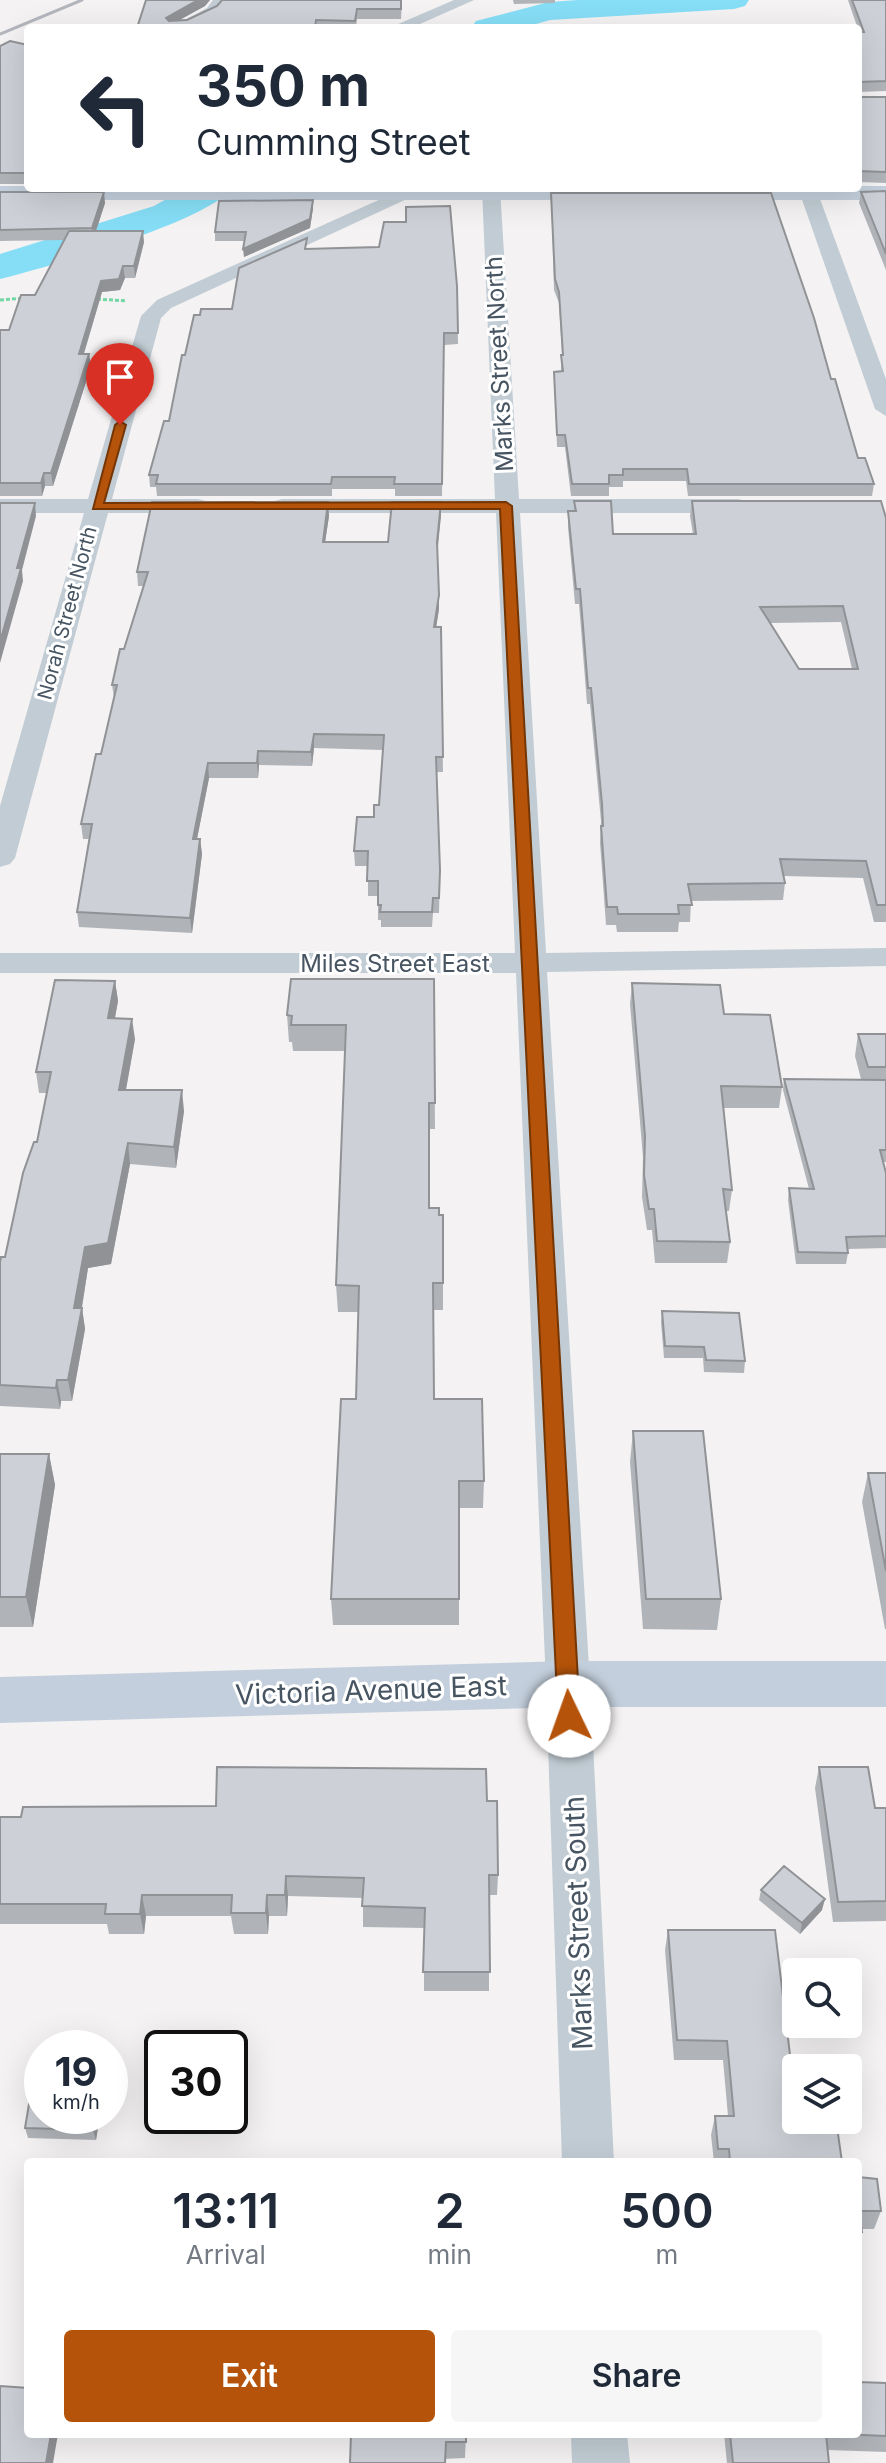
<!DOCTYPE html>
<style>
:root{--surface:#fff;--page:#f6f6f7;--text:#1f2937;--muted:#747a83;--accent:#b45309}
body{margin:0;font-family:Inter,sans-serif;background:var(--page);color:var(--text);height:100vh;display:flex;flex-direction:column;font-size:30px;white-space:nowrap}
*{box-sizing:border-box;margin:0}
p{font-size:26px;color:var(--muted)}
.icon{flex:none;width:44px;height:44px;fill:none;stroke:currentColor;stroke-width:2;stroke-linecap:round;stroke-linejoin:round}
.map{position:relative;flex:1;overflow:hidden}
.details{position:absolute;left:24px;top:2158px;width:838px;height:280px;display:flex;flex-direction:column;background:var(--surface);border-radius:8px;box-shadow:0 8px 32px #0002}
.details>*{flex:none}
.guide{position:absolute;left:24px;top:24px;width:838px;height:168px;border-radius:8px;box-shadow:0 8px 32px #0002;background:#fff;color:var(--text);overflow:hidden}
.tools{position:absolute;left:782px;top:1958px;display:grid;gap:16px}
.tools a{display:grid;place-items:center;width:80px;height:80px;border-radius:8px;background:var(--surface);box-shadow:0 8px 32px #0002;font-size:40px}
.speed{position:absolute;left:24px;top:2030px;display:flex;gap:16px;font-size:40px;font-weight:700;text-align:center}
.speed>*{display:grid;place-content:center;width:104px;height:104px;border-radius:50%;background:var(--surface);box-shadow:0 8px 32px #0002;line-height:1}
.speed small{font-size:20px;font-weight:400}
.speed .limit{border:4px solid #111;border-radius:12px;background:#fff;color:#111}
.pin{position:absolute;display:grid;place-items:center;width:68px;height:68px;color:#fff;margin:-82px -34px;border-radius:50% 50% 50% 0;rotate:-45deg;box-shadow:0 0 8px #0007}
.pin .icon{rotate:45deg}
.me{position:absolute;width:88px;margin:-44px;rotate:357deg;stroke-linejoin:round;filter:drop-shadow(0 0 6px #0008)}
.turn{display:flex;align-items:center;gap:28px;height:168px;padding:0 40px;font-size:36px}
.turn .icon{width:104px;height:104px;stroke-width:2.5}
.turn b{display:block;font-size:56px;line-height:68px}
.eta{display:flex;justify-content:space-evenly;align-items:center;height:136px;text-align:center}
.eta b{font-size:48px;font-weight:600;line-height:56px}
.action{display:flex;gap:16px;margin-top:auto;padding:16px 40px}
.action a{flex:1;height:92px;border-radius:8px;background:var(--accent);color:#fff;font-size:32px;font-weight:600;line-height:92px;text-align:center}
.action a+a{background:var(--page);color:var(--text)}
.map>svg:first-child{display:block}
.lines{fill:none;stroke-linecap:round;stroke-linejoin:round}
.river{fill:#86def6;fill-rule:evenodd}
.path{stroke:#71d7a5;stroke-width:3;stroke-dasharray:4 2;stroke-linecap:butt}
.street{fill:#c1ccd4;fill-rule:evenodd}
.secondary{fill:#c3cfdc;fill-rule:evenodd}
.rail{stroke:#b3b7bd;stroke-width:3}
.wall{fill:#b0b4b9;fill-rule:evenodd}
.shaded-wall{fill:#909296}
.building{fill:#cdd1d7;stroke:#909296;stroke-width:2;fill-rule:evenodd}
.route{fill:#b45309;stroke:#753606;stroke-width:2}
.labels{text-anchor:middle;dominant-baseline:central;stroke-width:6;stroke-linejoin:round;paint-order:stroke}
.far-street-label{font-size:20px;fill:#475562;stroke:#fff}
.street-label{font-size:24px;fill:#475562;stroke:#fff}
.near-street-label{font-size:28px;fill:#475562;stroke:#fff}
</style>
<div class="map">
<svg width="886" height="2463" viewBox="0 0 886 2463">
<rect width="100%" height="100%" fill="#f4f2f2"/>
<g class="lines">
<path class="river" d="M578 0H749L745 6 734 9 550 20 522 28H471L476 21 549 2Z
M186 188H232C209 221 45 268 0 279V254L154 206Z"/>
<path class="path" d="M97 299 127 301
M0 300 27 298"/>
<path class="street" d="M213 0H227C214 21 195 28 170 28L207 8Z
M454 0H474L411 28H389Z
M482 188H500L519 499H738L746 501 750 506 746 511 738 513H520L546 953 886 948V966L547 972 590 1684 614 2162H562L546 1684 516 973H0V953H515L496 513H282L274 511 270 506 274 501 282 499H495Z
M798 188H816L886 379V416L875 409Z
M403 189 412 194 409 198 171 308 161 318 112 499H198L206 501 210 506 206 511 198 513H108L15 858 10 864 0 867V806L84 513H0V499H88L141 316 157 300Z
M571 2434H627L630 2463H572Z"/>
<path class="secondary" d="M0 186 619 188 623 193 612 200H0Z
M858 186H886V200H712L701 193 705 188Z
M568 1661H886V1707H568L0 1723V1677Z"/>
<path class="rail" d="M0 34 82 0"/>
</g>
<path class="wall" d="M146 0H210L205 6 179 20 402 0 401 19H357L356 28H137Z
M513 0H555V3L514 4Z
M848 0H886V91L858 92V32H859Z
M28 45V184H0V46Z
M858 95 859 97H886V183L858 182Z
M886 191V270L859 203 861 192Z
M0 192 105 203 96 231 144 242 135 278H125L120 290 102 292 84 354 91 366 53 486H45L42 496H0V330H9L35 295 64 240 0 241Z
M551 193 831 379 858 458 874 484 872 496H688L686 481H623V487H609V496H571L565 447H557L554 372 561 371V355H562L559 303 554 290Z
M313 208 310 228 244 257 245 241H215V232Z
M307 249 457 286 458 344 444 345 442 496H395V489H332V496H157L156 487H150L149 475 169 421 185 355 200 315 232 309Z
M574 501 613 534H693L690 516 692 501 886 518V922H874L863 878 784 876 785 883 783 900 691 901 690 922H679L678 932H617L616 925H606L600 843 601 821 590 704H587L579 604H575L568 527V511H574ZM841 622 852 669H799L770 623Z
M328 502 329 516 325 542H388L441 502 437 553 439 609 436 627H441L443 772H436L440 870 439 913H433L432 927H381V920H378V896H368V866H355L354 851 374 817 379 805 383 750 314 748 312 766 259 765 258 778H209L197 839H200L202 854 192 933 79 927 77 912 89 839H83L81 824 101 754 114 698 112 685 144 586H138L137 572Z
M434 979 435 1129H430L429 1208 439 1215H443V1310H433L434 1399 484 1481 483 1508H459V1625H333L331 1599 356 1399 358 1312H338L336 1285 345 1051H293L292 1042H289L287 1015Z
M115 981 118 1001 115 1018 135 1039 126 1090 184 1111 176 1168 130 1164 111 1264 88 1268 82 1308 85 1329 72 1401H61L60 1409 0 1406V1262L5 1257 37 1142 47 1093H39L36 1072Z
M632 983 724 1014 782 1087 779 1108H724L732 1190 729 1211H726L730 1242 727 1263H655L652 1230H647L642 1197 643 1157 630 1004Z
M858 1034H886V1162H883L886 1173V1248L848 1249V1253L846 1264H796L788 1200 789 1188 809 1189 783 1090 784 1079H861L855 1056Z
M662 1311 745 1361 744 1373 704 1372 703 1358H664L661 1322Z
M633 1431 721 1599 717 1630 643 1629 630 1462Z
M0 1454H49L55 1485 33 1627H0Z
M868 1473H886V1629H885L862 1502Z
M819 1767 875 1808H886V1921L833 1922 815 1788Z
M487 1801 498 1875 497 1895H489V1991H424V1928L363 1927V1898L288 1896 287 1916H269L268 1934H234L231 1916H146L144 1934H109L107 1924H0V1817H21L216 1806Z
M761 1890 822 1910 800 1934 759 1900Z
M668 1930 794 2088 842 2162H714L711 2135 715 2116H728L723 2060H674L665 1950Z
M100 2116 96 2140 28 2138 25 2128Z
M858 2177 881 2211 874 2229H862V2232L858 2245Z
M886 2383V2452L828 2450 829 2463H727L724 2434H858Z
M466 2434 465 2458 350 2463Z"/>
<path class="shaded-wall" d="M198 0H210L205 6 167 27 166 18Z
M104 192 105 203 93 240 92 228Z
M313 200V208L310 228 244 257 243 249Z
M143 231 144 242 135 278 134 266Z
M123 266 125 278 120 290 102 292 80 366 79 354 101 281Z
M89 354 91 366 53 486 51 473Z
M44 473 45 486 42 496 41 483Z
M328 502 329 516 323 556V542Z
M441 502V516L437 556V542Z
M35 503 36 516 22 570 23 581 0 663V642L17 568Z
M439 595V609L434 641V627Z
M314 734V748L312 766 311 752Z
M258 751 259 765 258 778 257 763Z
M208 763 209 778 194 854 193 839Z
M200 839 202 854 192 933 190 918Z
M115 981 118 1001 111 1039 108 1018Z
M132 1019 135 1039 122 1111 119 1090Z
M182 1090 184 1111 176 1168 174 1147Z
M128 1143 130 1164 111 1264 88 1268 80 1318 82 1308 85 1329 72 1401 68 1380 74 1308 85 1247Z
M57 1380 61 1401 60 1409 56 1388Z
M49 1454 55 1485 33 1627 26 1597Z
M286 1876 288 1896 287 1916 285 1895Z
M142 1895 146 1916 144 1934 140 1914Z
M267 1895 269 1916 268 1934 266 1913Z
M825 1899 822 1910 800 1934 802 1923Z
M95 2116H100L96 2140 93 2130Z
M51 2434H58L53 2463H46Z"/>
<path class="building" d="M146 0H198L166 18 169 21 187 20 217 6 222 0H401V9H357L355 21 316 20 315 28H137Z
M852 0H886V81L858 82V32H864Z
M10 41 28 45V173H0V46Z
M858 95 859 97H886V172L858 171Z
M886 191V254L861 192Z
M0 192H104L92 228 0 230Z
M551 193H771L814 318 831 379H835L858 458H865L874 484H689L687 469H623V475H609V484H572L565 435H557L554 372 563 371 561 355H563L559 292 555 279Z
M313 200 310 219 243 249 246 232H215L219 201Z
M450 206 457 286 458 333H444L442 484H394L395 477H332L331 484H156L158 475H149L164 421H169L182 355H185L194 315H200L201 309H232L239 268 307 238 305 249 379 247 384 222H406V207Z
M69 231H143L134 266H123L119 279 101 281 79 354H89L51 473H44L41 483H0V330H9L21 295H35Z
M574 501H611L613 534H696L692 501H881L886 518V905H877L866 861 780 859 785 883 688 884 692 905H678L679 914H618L617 907H607L601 826H603L602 804 591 688H588L580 589H576L568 511H576ZM843 606 858 669H799L760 607Z
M152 502H328L323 542H388L392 502H441L437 542 439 595 434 627H441L443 757H436L440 870 439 898H433L432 912H380L381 905H378V881H367L368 851H354L357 817H374V805H379L384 735 314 734 311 752 258 751 257 763H208L193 839H200L190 918 77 912 92 824H81L96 754H101L117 685H112L120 649H124L148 572H137Z
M0 503H35L17 568H21L0 642Z
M291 979H434L435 1103H429V1208H439V1215H443V1283H433L434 1399H482L484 1481H459V1599H331L341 1399H356L359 1286 336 1285 346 1025H291L292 1016 287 1015Z
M55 980 115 981 108 1018 132 1019 119 1090H182L174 1147 128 1143 108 1243 85 1247 74 1308H82L68 1380H57L56 1388 0 1385V1262L1 1257H5L23 1173 34 1142H37L51 1072H36Z
M632 983 720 985 724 1014 770 1015 782 1087 721 1086 732 1190 723 1189 730 1242 657 1241 654 1209H649L644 1175 645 1136Z
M858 1034H886V1067H868Z
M784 1079 886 1080V1150H880L886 1173V1236L846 1237 848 1253 798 1252 789 1188 814 1189Z
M662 1311 739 1313 745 1361 706 1360 704 1347 665 1346Z
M633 1431H703L721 1599H646Z
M0 1454H49L26 1597H0Z
M868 1473H886V1571Z
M217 1767 486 1769 487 1801H497L498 1875H489L490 1972H423L425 1908 362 1906 364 1878 286 1876 285 1895H267L266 1913H231L232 1895H142L140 1914H105L106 1904H0V1817H21L23 1807 216 1806Z
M819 1767H868L875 1808H886V1901L838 1902Z
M784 1866 825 1899 802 1923 761 1890Z
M668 1930H775L794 2088H796V2120H836L842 2162H730L729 2149H718L715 2116H734L727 2041 677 2040Z
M31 2092H42V2116H95L93 2130 25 2128Z
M858 2177 877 2179 881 2211H859L862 2232H858Z
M858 2382 886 2383V2436L839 2434H858Z
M0 2386 28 2388V2434H51L46 2463H0Z
M351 2434H466V2442H446L445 2463H350Z
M730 2434H826L829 2463H733Z"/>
<path class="route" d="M120 421 126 425 104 503 506 502 512 506 580 1716 577 1723 569 1726 561 1723 558 1716 500 509H93L115 425Z"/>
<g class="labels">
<g class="far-street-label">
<text transform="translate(67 613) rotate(-75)">Norah Street North</text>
</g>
<g class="street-label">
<text transform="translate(499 364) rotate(-93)">Marks Street North</text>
<text x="395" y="963">Miles Street East</text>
</g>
<g class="near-street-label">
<text transform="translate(371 1690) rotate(-2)">Victoria Avenue East</text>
<text transform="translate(578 1923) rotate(-92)">Marks Street South</text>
</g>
</g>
</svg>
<div class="tools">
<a><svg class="icon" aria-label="search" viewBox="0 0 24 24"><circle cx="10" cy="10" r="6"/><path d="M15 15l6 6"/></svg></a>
<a><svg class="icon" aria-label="layers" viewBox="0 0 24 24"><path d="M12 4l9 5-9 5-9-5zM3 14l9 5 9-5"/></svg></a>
</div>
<div class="speed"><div>19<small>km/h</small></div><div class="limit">30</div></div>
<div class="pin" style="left:120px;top:425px;background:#d93025"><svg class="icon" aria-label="arrive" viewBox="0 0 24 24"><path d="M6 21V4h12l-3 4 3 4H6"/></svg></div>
<svg class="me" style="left:569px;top:1716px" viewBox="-20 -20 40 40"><circle r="19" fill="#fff"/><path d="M0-13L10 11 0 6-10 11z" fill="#b45309"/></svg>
<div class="guide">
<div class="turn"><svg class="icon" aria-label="left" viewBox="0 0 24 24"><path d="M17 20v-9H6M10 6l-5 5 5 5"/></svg><div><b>350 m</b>Cumming Street</div></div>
</div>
<section class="details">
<div class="eta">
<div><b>13:11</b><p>Arrival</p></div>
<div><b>2</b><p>min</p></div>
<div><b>500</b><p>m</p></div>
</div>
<div class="action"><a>Exit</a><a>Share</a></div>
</section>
</div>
